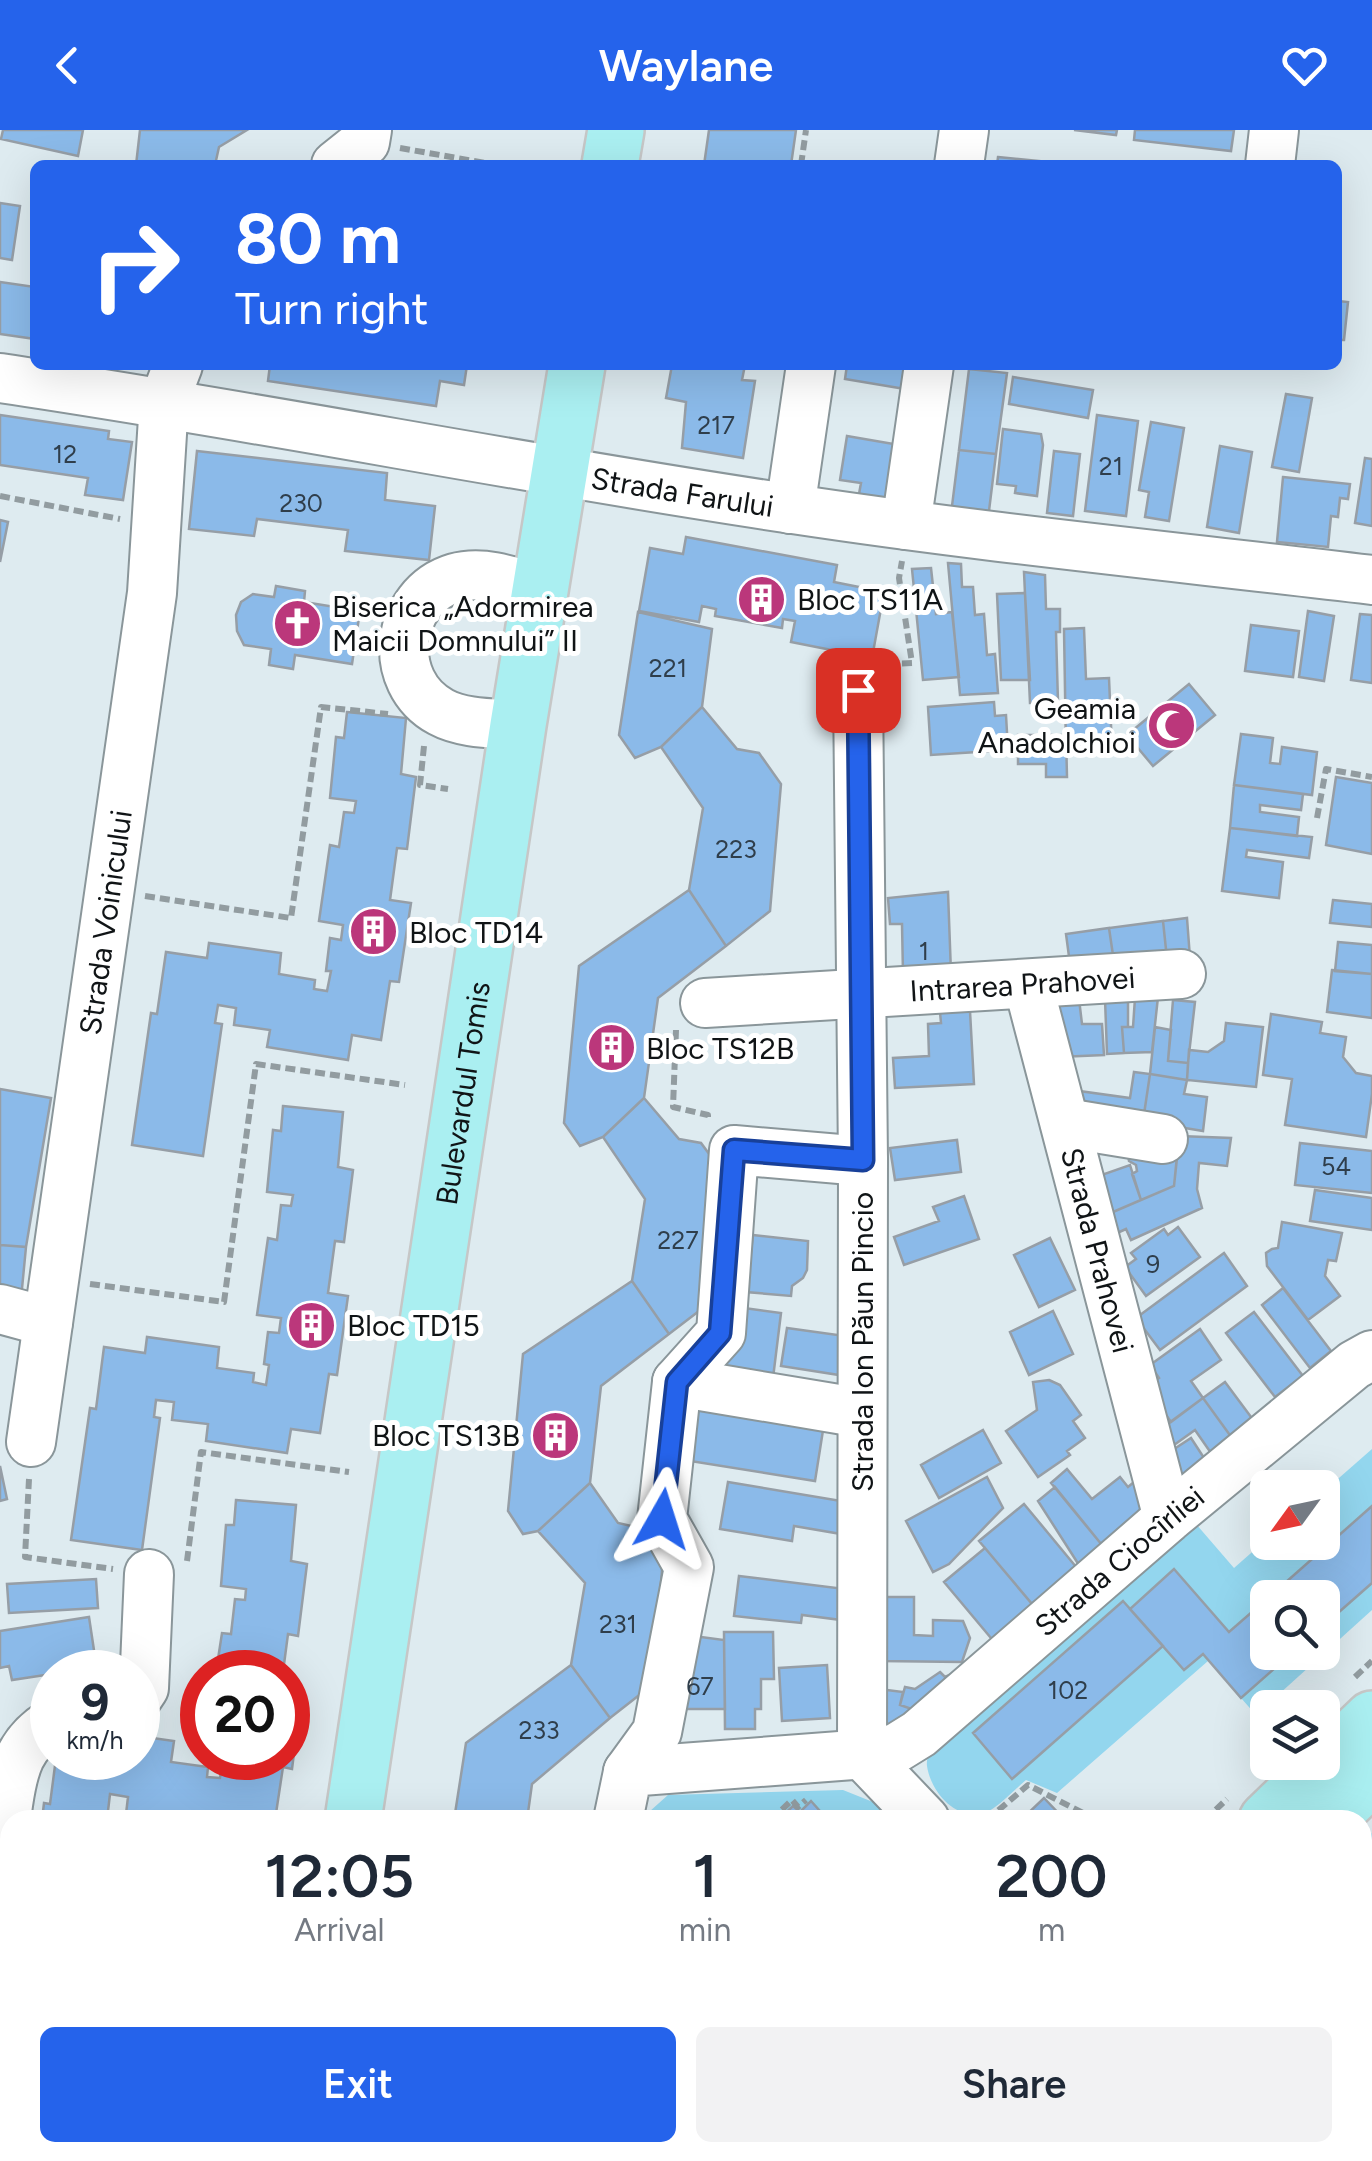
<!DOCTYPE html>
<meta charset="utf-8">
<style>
:root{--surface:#fff;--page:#f2f2f3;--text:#1f2937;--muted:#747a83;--accent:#2563eb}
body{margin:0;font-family:Figtree,sans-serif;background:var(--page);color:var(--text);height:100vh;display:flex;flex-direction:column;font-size:38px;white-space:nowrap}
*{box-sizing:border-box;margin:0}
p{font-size:32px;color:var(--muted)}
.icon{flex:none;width:55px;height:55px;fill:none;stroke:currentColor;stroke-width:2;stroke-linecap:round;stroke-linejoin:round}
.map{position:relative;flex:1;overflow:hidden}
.details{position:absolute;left:0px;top:1680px;width:1372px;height:352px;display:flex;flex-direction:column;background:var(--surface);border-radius:30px 30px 0 0;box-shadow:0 10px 40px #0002}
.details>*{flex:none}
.banner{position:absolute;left:30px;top:30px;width:1312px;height:210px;border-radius:15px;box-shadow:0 10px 40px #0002;background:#2563eb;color:#fff;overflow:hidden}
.needle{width:65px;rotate:237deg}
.fabs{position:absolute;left:1250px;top:1340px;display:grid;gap:20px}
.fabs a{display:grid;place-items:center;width:90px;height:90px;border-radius:15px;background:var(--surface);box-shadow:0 10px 40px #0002;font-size:50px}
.speed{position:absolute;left:30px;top:1520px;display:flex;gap:20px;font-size:50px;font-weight:700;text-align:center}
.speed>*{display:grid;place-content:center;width:130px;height:130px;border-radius:50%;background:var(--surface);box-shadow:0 10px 40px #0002;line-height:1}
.speed small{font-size:25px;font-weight:400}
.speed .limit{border:15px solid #d22;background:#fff;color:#111}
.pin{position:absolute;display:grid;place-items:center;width:85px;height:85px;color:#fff;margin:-42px;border-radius:20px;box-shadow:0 5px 15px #0006}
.me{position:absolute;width:110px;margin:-55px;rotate:6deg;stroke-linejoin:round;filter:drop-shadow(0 0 8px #0008)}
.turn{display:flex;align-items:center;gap:35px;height:210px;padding:0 40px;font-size:45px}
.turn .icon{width:130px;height:130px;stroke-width:2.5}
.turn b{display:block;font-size:70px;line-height:85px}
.eta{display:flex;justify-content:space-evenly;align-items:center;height:170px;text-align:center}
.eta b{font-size:60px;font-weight:600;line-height:70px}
.button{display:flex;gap:20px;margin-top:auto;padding:20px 40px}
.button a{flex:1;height:115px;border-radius:15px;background:var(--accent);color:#fff;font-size:40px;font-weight:600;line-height:115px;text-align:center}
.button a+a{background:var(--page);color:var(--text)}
header{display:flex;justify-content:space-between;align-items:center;height:130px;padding:0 40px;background:var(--accent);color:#fff;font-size:45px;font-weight:600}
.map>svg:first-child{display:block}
.green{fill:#93d6ee}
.building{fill:#8bbae9;stroke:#969ea6;stroke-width:2.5}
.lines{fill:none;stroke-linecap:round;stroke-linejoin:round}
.minor-casing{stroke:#8a969a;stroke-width:52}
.major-casing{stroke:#c6c7c7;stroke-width:60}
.path{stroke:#929ca0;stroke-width:6;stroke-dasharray:10 5;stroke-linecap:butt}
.minor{stroke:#fff;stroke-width:48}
.major{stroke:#aaeff1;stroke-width:55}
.route-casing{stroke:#184099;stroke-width:25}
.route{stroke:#2563eb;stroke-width:18}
.labels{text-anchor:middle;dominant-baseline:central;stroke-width:10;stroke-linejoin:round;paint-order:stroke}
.number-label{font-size:25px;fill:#2f3e4b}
.street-label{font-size:30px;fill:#101416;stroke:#fff}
.poi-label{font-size:30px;fill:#101416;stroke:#fff;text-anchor:start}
</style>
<header><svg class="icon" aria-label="back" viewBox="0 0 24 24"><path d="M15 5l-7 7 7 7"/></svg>Waylane<svg class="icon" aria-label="heart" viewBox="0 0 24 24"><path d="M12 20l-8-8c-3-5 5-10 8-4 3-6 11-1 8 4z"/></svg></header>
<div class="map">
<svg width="1372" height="2031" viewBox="0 0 1372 2031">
<rect width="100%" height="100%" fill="#deebf0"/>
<path class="green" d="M1372 1319V1376L1229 1502 1174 1439 1130 1479 1123 1471 973 1603 1013 1649 1163 1516 1184 1540 1203 1524 1208 1531 1057 1663 1026 1650C1015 1659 1002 1674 989 1681 960 1695 931 1664 927 1636 926 1629 930 1620 932 1613L1190 1387 1234 1438 1267 1409 1268 1412H1322L1323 1362Z
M1372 1453V1480L1256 1585 1241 1568 1293 1523 1322 1522 1323 1497Z
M843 1660 878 1674 887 1690H828L811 1672 800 1682 793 1676 778 1690H640L668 1665Z
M1372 1703V1793L1363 1781 1362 1712Z
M1173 2023H1303L1302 2029 1239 2026 1238 2031H1164Z"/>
<path class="building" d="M3 0H83L78 26 1 9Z
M140 0H247L219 17 215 35H136Z
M709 0H796L791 35H704Z
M1074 0H1117L1116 5Z
M1135 0H1234L1231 21 1134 10Z
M998 27 1079 35H997Z
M0 73 20 76 12 130 0 128Z
M0 152 35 157V209L0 204Z
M1338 171 1348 172 1344 210H1338Z
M270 235H467L464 255 440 251 436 276 268 251Z
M672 235H745L742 250 755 251 743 328 682 318 686 272 666 268Z
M847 235H921L917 261 845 249Z
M969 239 1007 243 996 324 959 320Z
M1013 247 1093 260 1088 288 1009 274Z
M1286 264 1312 268 1299 342 1272 337Z
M0 285 109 301 108 309 132 312 123 370 85 365 88 348 0 335Z
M1097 285 1138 291 1126 386 1085 381Z
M1151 292 1184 298 1169 391 1145 387 1149 362 1139 360Z
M1003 299 1041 304 1043 315 1037 366 1015 363 1016 356 997 354Z
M847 306 911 317 902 371 859 364 861 353 840 350Z
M1220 316 1252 322 1239 403 1207 397Z
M959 320 996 324 988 389 951 384Z
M197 321 387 343 385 370 435 376 429 430 345 421 348 400 257 389 254 406 189 399Z
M1054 321 1080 324 1073 386 1047 383Z
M1365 328 1372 329V396L1355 393Z
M1283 347 1350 354 1348 369 1340 368 1338 387 1331 386 1328 417 1277 412Z
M0 390 8 392 0 432Z
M686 407 837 435 834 452 884 462 872 528 791 512 795 491 783 489 782 498 715 486 716 479 702 476 699 492 639 481 650 418 683 424Z
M948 433 961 434 962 457H973L975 485 984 484 987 525 995 524 998 563 960 565Z
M931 438 936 484 952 482 959 547 923 550 912 439Z
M1024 442 1045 445 1046 479H1060V502H1056L1058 572 1030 573Z
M276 456 305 461 304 472 360 481 352 534 295 525 293 539 269 535 271 519 244 515 237 501 236 485 241 472 253 464 274 467Z
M1025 463 1030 550H1001L997 464Z
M1308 481 1334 486 1324 551 1299 547Z
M638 482 712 499 702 577 661 617 635 628 619 605Z
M1360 484 1372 485V553L1351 550Z
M1251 495 1299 501 1293 547 1245 541Z
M1084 498 1086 549 1109 548 1112 618 1066 620 1064 499Z
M1189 554 1215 585 1153 636 1127 605Z
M994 572 995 586 1006 585 1008 620 931 625 928 577Z
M702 577 737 619 759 623 781 654 770 781 726 816 689 760 703 678 661 617Z
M347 582 406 588 401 644 416 647 407 719 397 718 390 770 411 773 399 852 390 851 381 910 352 905 348 930 267 917 270 900 234 895 236 878 218 875 215 893 222 894 203 1026 132 1015 151 883 157 884 166 822 207 828 209 813 281 823 279 844 315 850 314 859 327 861 331 841H326L330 808 341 810 343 795 319 791 330 715 339 717 344 682 354 683 356 671 330 668 336 607 344 608Z
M1241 604 1273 608 1270 633 1280 634 1282 617 1317 622 1312 665 1234 655Z
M1018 605H1066L1067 647H1046V634H1018Z
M1336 647 1372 653V724L1326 715Z
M1234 655 1303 664 1301 680 1260 675V682L1299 687 1297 706 1230 698Z
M1230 698 1312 707 1309 728 1247 720 1246 727 1283 732 1279 768 1222 761Z
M689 760 726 816 658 868 644 968 603 1007 580 1016 564 993 579 836Z
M948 762 951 843 903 844 902 794H890L888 768Z
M1333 770 1372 774V797L1330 793Z
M1187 788 1190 828 1167 829 1163 791Z
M1163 791 1167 829 1114 832 1109 798Z
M1109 798 1114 832 1070 834 1066 804Z
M1338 812 1372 815V844L1335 841Z
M1332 840 1372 844V888L1327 882Z
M1158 867 1152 922 1124 923 1122 897H1133L1135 868Z
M1128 868V897H1122L1124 923 1107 924 1105 869Z
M1079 869 1082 894H1102L1104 925 1059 927 1052 873Z
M1173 870 1195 872 1188 933 1168 931Z
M970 881 974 954 895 958 893 928 929 926 928 894 941 893 940 882Z
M1271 884 1322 892 1320 903 1346 907 1343 927 1356 943 1372 946V964L1366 1007 1285 995 1292 949 1263 945Z
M1226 893 1263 897 1256 957 1187 950 1189 920 1208 922 1224 911Z
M1155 897 1171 900 1168 931 1188 933 1187 950 1150 944Z
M1134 942 1150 944 1143 991 1075 986 1079 961 1130 968Z
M1150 944 1187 950 1184 964 1207 967 1203 1001 1143 991Z
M0 959 51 968 26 1117 0 1115Z
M644 968 679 1009 701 1013 724 1044 712 1171 669 1204 632 1151 645 1069 603 1007Z
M283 976 343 982 338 1037 353 1040 344 1112 335 1111 328 1163 348 1166 337 1245 329 1244 320 1303 291 1299 287 1323 206 1311 208 1294 172 1290 174 1272 156 1270 154 1287 160 1288 142 1420 71 1410 90 1278 96 1279 104 1217 145 1223 147 1207 219 1217 217 1238 254 1243 253 1252 266 1255 269 1235 264 1234 268 1202 279 1203 281 1188 257 1185 268 1108 277 1110 281 1075 291 1076 293 1065 267 1062 273 1000 281 1001Z
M1179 1006 1231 1008 1227 1036 1199 1033 1197 1059 1202 1078 1131 1110 1126 1099 1104 1109 1099 1088 1174 1056Z
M957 1010 961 1042 895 1050 890 1018Z
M1126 1013 1178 1019 1174 1056 1141 1070 1132 1044 1137 1041 1136 1035 1129 1031Z
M1300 1013 1372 1021V1063L1295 1055Z
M1130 1035 1141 1070 1099 1088 1090 1049Z
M1315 1060 1372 1068V1100L1310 1091Z
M964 1066 979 1109 904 1135 894 1107 939 1091 933 1077Z
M1282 1092 1342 1103 1336 1131 1328 1130 1325 1146 1340 1166 1308 1190 1267 1136 1266 1123 1272 1119 1278 1118Z
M1178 1097 1200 1127 1146 1166 1125 1137 1136 1129 1131 1123 1164 1099 1168 1105Z
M753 1105 808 1111 807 1140 803 1148 792 1156 791 1166 746 1162Z
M1050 1108 1075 1160 1039 1177 1014 1125Z
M0 1115 26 1117 21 1169 0 1167Z
M1224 1123 1247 1156 1160 1220 1136 1188Z
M632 1151 669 1204 601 1256 590 1353 538 1401 523 1404 508 1381 523 1224Z
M1283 1158 1331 1221 1310 1238 1262 1175Z
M744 1178 781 1183 773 1248 724 1241 729 1207Z
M1053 1181 1073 1224 1029 1245 1010 1202Z
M1254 1182 1303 1246 1275 1267 1226 1203Z
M787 1198 845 1206 839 1245 781 1236Z
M1200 1199 1221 1230 1191 1251 1203 1268 1171 1292 1152 1265 1149 1255 1159 1248 1150 1235Z
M1049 1250 1060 1255 1081 1285 1073 1291 1085 1308 1067 1321 1070 1325 1038 1347 1006 1301 1037 1280 1033 1252Z
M1225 1252 1254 1291 1232 1308 1203 1268Z
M1203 1268 1232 1308 1211 1323 1195 1300 1174 1315 1162 1298Z
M693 1272 824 1294 815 1351 684 1330Z
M983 1300 1001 1333 939 1368 921 1335Z
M1191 1308 1208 1334 1172 1353 1165 1325Z
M0 1336 7 1369 0 1371Z
M1067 1339 1092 1369 1120 1347 1128 1357 1140 1347 1142 1381 1102 1415 1051 1353Z
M987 1347 1003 1378 949 1434 933 1442 906 1391Z
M728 1352 847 1372 841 1404 794 1396 792 1411 720 1399Z
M590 1353 618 1393 640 1398 663 1429 652 1555 610 1588 571 1535 585 1453 538 1401Z
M1055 1357 1102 1415 1079 1435 1038 1371Z
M236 1370 296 1375 291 1431 307 1434 298 1506 288 1504 283 1542H216L222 1503 231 1504 235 1469 245 1470 246 1459 221 1456 226 1395H234Z
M1024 1374 1077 1438 1033 1475 979 1411Z
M1372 1376V1453L1322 1497V1468H1268Z
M985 1418 1037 1480 996 1514 944 1452Z
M1174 1439 1229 1502 1268 1468V1522H1293L1241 1568 1203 1524 1184 1540 1130 1479Z
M739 1446 853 1460 849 1491 802 1485 801 1493 734 1486Z
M96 1449 98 1478 9 1483 7 1454Z
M880 1467H914V1505L933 1506V1490L963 1491 970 1508 962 1532 880 1531Z
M1123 1471 1163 1516 1012 1649 973 1603Z
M89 1487 95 1527 64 1531 65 1542 12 1550 9 1536 0 1538V1501Z
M724 1502H773L774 1549H761V1579H755V1599H725Z
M686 1505 724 1510 725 1579H673Z
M571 1535 610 1588 532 1654 527 1690H454L466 1613Z
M827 1535 830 1588 782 1591 779 1538Z
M940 1542 945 1547 954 1543 923 1583 900 1575 905 1557 915 1559Z
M288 1558 302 1560 292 1639 283 1637 275 1690H163L126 1684 128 1667 110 1664 108 1681 115 1682 114 1690H42L44 1673 50 1674 56 1628H138V1606L174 1611 171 1632 208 1637 207 1647 220 1648 223 1629 218 1628H288Z
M879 1559 903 1562 900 1575 923 1583 882 1601Z
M1044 1668 1065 1690H1021Z
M811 1671 828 1690H778L793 1676 800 1682Z
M0 1937 10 1939V2022H30L29 2031H0Z
M163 2022H229L227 2031H161Z
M391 2022H776L783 2030 713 2031 682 2027 681 2031H389Z
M1062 2022H1173L1164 2031H1054Z
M1239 2026 1302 2029V2031H1238Z"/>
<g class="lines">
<defs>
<g id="minor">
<path d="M336 35 365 12 367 0"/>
<path d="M959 35 964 0"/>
<path d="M1270 35 1274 0"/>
<path id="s1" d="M0 248C265 287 528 340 793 379 985 408 1179 427 1372 450"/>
<path d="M790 379 811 235"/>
<path d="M906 395 929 235"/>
<path d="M858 560 863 1031 862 1624"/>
<path d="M518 595C493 593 463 594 441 582 385 552 395 466 455 448 483 440 512 451 539 460"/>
<path id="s2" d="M1028 854 1168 1388"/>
<path id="s3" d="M705 873 1181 844"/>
<path d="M1065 993 1163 1009"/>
<path d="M0 1179 48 1192"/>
<path d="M677 1252 862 1283"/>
<path id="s4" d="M31 1312 152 463 164 272 178 235"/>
<path d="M138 1567 144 1558 149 1444"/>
<path d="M862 1624 925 1690"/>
<path d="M628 1642 657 1602 689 1437 662 1389 677 1252 721 1203 734 1020 863 1031"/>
<path id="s5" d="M618 1690 628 1642 880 1623 898 1617 919 1604 1168 1388 1354 1235 1372 1225"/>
<path d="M0 1753C4 1718 6 1657 20 1627 27 1613 39 1601 52 1593"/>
<path d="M0 1822 10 1830"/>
<path d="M1362 1851C1372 1895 1367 1968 1362 2016"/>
<path d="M800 2022 808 2031"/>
<path d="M85 2031 86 2022"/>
</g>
<g id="major">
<path d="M610 35 616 0"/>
<path id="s6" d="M353 1690 518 595 577 235"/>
<path d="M1267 1690 1372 1589"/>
<path d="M1327 1690 1372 1646"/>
<path d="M303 2031 304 2022"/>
<path d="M924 2031 932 2022"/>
<path d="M977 2031 986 2022"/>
</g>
</defs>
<use href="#minor" class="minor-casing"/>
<use href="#major" class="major-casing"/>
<path class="path" d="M400 18 497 35
M801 35 806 0
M0 366 120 389
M441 514 470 518
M887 534 912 533 899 448 902 431
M424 616 420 655 448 659
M1317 688 1326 639 1372 647
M145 766 291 788 321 577 388 584
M676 900 673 977 708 985V990
M90 1154 224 1172 256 934 405 955
M29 1349 25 1427 113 1439
M187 1431 201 1322 349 1342
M1355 1547 1372 1531
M771 1690 792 1670 798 1677 806 1670
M987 1690 1028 1655 1085 1684
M1205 1690 1227 1669
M854 2031 863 2022
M1198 2031 1206 2022"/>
<use href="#minor" class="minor"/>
<use href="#major" class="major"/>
</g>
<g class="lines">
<defs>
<path id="route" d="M662 1389 677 1252 720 1203 734 1020 863 1030 858 560"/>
</defs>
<use href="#route" class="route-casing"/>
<use href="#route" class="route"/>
</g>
<defs>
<symbol id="building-disc" viewBox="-11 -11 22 22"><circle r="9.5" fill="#bb377b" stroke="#fff"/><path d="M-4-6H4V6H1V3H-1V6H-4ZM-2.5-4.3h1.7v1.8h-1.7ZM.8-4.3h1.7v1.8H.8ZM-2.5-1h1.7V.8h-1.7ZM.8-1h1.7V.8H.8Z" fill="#fff"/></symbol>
<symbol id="church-disc" viewBox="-11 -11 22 22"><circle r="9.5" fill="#bb377b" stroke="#fff"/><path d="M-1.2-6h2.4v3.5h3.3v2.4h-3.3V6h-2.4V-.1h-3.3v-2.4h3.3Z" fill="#fff"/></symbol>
<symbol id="mosque-disc" viewBox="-11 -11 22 22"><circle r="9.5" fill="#bb377b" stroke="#fff"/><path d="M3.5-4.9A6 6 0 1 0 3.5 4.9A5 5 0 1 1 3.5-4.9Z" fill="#fff"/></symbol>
</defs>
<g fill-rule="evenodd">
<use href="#building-disc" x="734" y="442" width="55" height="55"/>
<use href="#church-disc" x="270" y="466" width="55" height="55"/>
<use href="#mosque-disc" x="1144" y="568" width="55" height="55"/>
<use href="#building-disc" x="346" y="774" width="55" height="55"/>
<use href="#building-disc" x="584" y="890" width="55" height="55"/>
<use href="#building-disc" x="284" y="1168" width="55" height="55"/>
<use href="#building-disc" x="528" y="1278" width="55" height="55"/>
</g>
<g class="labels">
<g class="number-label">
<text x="716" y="295">217</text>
<text x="65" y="324">12</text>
<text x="1111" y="336">21</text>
<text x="301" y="373">230</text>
<text x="668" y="538">221</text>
<text x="736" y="719">223</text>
<text x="924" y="821">1</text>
<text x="1336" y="1036">54</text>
<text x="678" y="1110">227</text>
<text x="1153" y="1134">9</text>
<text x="618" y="1494">231</text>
<text x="700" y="1556">67</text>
<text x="1068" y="1560">102</text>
<text x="539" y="1600">233</text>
</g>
<g class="street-label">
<text stroke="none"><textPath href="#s1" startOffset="692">Strada Farului</textPath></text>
<text stroke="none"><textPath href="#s4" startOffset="525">Strada Voinicului</textPath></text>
<text stroke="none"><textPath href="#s3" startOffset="318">Intrarea Prahovei</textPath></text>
<text stroke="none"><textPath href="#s6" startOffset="735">Bulevardul Tomis</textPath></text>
<text stroke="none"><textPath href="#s2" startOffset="275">Strada Prahovei</textPath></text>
<text transform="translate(862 1212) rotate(-90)">Strada Ion Păun Pincio</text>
<text stroke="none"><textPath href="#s5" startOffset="610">Strada Ciocîrliei</textPath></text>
</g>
<g class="poi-label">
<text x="797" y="469">Bloc TS11A</text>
<text x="332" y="476">Biserica „Adormirea<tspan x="332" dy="34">Maicii Domnului” II</tspan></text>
<text x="1136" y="578" text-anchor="end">Geamia<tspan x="1136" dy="34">Anadolchioi</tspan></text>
<text x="409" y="802">Bloc TD14</text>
<text x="646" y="918">Bloc TS12B</text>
<text x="347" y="1195">Bloc TD15</text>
<text x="520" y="1305" text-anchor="end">Bloc TS13B</text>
</g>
</g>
</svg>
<div class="fabs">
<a><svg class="needle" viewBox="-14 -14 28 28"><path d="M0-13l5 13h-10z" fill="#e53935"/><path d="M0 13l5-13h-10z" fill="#747a83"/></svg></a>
<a><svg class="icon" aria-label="search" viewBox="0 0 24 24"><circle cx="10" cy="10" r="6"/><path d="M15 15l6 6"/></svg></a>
<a><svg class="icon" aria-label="layers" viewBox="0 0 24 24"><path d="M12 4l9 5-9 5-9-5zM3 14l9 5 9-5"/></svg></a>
</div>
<div class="speed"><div>9<small>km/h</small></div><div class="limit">20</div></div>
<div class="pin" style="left:858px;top:560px;background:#d93025"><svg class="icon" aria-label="arrive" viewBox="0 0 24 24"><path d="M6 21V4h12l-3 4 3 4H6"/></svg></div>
<svg class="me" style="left:662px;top:1389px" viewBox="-20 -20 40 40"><path d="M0-17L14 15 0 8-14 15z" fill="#2563eb" stroke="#fff" stroke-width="4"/></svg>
<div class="banner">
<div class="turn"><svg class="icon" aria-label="right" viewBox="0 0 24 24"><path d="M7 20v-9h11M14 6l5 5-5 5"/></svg><div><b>80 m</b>Turn right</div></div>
</div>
<section class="details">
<div class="eta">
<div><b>12:05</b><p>Arrival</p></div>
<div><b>1</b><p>min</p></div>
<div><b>200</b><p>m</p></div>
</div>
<div class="button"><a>Exit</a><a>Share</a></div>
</section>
</div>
